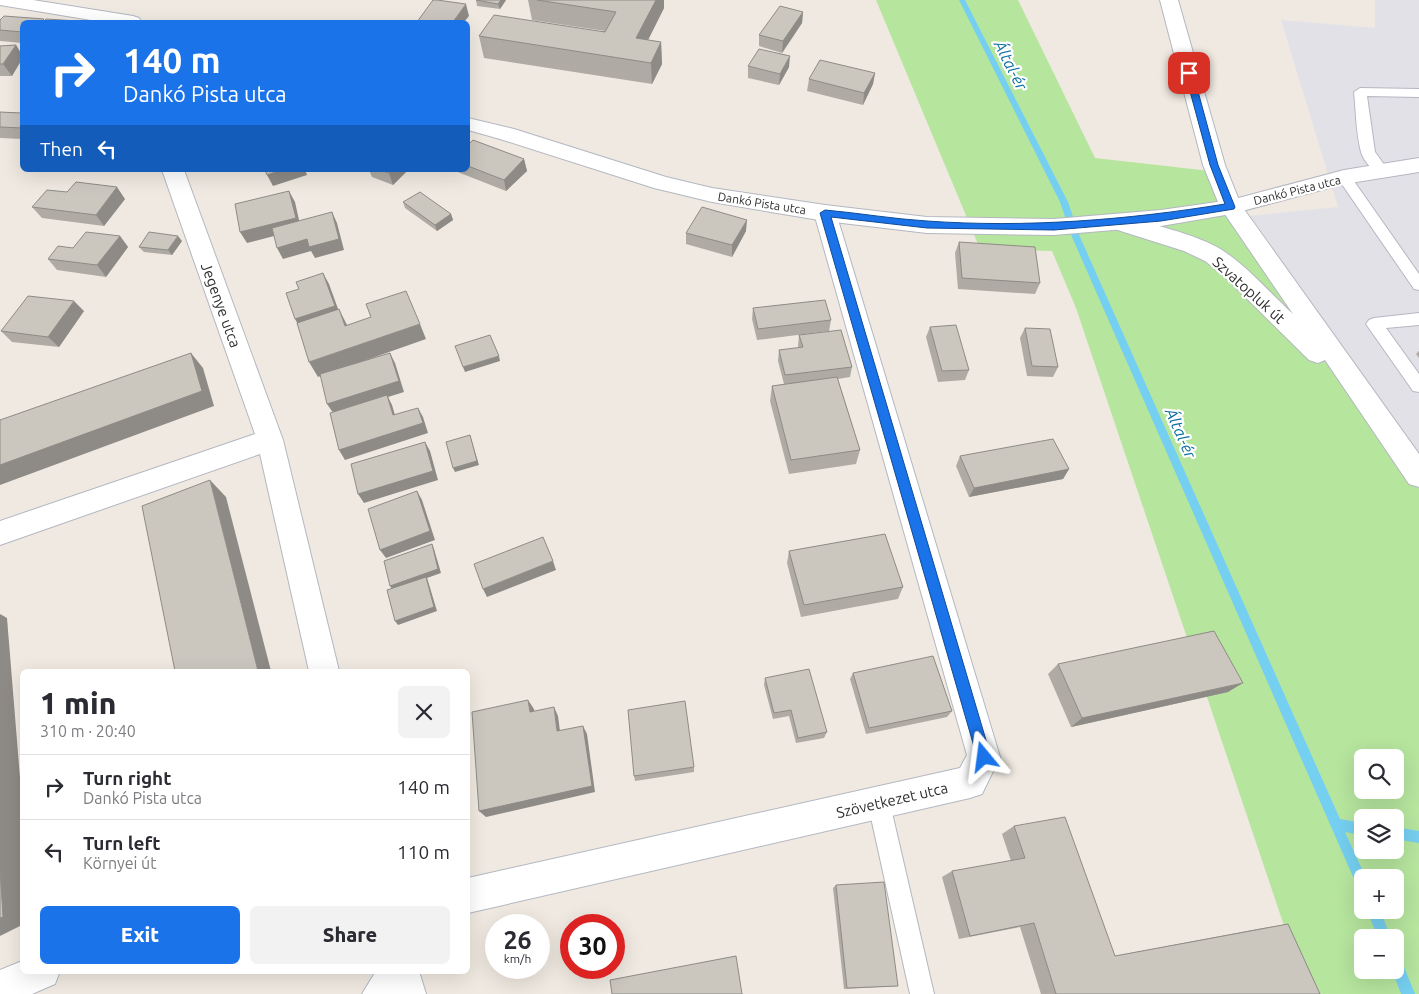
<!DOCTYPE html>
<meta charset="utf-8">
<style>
:root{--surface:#fff;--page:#f2f2f3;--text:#2b2b33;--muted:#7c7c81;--line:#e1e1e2;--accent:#1a73e8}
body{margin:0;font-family:Ubuntu,sans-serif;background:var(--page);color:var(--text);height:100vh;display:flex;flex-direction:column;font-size:19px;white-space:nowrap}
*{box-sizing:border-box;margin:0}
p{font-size:16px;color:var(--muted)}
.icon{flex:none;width:28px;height:28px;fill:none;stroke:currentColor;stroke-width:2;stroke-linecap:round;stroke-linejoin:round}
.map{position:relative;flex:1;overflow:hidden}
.sheet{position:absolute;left:20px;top:669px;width:450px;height:305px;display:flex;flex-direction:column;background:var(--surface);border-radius:8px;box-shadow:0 5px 20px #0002}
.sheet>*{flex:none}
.banner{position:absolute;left:20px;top:20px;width:450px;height:152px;border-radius:8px;box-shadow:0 5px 20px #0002;background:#1a73e8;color:#fff;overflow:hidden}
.tools{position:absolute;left:1354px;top:749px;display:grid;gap:10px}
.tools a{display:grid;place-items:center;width:50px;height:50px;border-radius:8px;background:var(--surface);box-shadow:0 5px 20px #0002;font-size:25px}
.speed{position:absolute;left:485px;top:914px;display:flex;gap:10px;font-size:25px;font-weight:700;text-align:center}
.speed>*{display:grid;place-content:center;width:65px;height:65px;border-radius:50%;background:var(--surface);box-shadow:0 5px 20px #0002;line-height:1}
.speed small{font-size:12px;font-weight:400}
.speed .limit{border:8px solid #d22;background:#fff;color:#111}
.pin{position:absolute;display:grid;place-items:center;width:42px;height:42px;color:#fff;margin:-21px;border-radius:10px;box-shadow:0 2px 8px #0006}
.me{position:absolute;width:55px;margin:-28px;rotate:344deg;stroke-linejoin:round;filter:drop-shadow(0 0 4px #0008)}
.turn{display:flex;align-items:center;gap:18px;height:105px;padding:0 20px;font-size:22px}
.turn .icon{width:65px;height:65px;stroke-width:2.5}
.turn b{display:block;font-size:35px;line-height:42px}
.then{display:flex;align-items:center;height:48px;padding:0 20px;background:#0003;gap:10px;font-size:19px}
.round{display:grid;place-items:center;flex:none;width:52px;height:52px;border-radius:8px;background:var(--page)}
.headline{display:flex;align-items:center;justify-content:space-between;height:85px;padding:0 20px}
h1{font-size:30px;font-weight:800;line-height:38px}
.primary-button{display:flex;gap:10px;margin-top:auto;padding:10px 20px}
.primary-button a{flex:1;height:58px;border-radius:8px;background:var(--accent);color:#fff;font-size:20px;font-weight:800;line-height:58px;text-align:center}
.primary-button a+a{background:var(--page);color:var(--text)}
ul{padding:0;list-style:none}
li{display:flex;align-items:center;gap:15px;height:65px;padding:0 20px;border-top:1px solid var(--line)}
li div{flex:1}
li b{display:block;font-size:19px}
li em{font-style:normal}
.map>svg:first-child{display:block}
.industrial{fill:#e3e1e8}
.green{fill:#b6e59e;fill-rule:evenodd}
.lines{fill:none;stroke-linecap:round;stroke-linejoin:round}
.stream{fill:#75cff0;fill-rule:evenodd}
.lane-casing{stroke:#b4b7c1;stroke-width:2}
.street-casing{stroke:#b4b7c1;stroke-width:2}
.secondary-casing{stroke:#b4b7c1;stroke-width:2}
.lane{fill:#fff;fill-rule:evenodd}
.street{fill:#fff;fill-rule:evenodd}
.secondary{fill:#fff;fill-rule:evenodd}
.wall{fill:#afaba4}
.shaded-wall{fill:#8e8b86}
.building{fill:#cbc7bf;stroke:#8e8b86}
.route{fill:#1a73e8;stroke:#114b97}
.labels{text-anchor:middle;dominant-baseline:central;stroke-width:4.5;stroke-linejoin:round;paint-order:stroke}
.far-street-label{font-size:12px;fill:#2e2e2e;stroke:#fff}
.street-label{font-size:15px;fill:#2e2e2e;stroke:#fff}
.water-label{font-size:16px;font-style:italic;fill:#0d6fa3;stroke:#fff}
</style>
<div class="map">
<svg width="1419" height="994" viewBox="0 0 1419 994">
<rect width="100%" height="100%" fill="#efe9e1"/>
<path class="industrial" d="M1375 0H1419V454L1239 217 1338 207 1281 20 1375 28Z"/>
<path class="green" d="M876 0H1018L1095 158 1228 173 1239 217 1419 454V994H1307L1076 308 1052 251 980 249ZM1362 758H1395V790H1362ZM1362 818H1395V850H1362ZM1362 878H1395V910H1362ZM1362 938H1395V970H1362Z"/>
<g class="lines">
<path class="stream" d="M959 0H965L1068 202 1080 237 1340 819 1362 823V835L1345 832 1366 878H1362V890L1358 888 1072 237 1060 202Z
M1395 827 1419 831V843L1395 839Z
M1367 910H1380L1391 938H1378Z
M1395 955 1400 957 1415 994H1401L1392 970H1395Z"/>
<defs>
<path id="lane" d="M1360 88 1419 89V97L1367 96 1375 152 1388 170 1386 173C1376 176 1364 162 1361 152 1356 133 1356 111 1354 92Z
M1344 172 1349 174 1419 274V290L1414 289 1339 180 1337 177 1339 174Z
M1419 313V325L1386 328 1419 374V392L1413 391 1366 324 1369 320 1374 318Z
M879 793 887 796 890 804 934 994H910L868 804 871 796Z
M376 971H403L388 994H362Z"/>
<path id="street" d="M1160 0H1178L1225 165 1241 205 1419 454V487L1409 484 1325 360 1318 363 1309 360 1223 275 1205 261 1184 251 1108 227 1105 222 1108 217 1116 214C1146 223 1197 234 1222 250 1248 267 1270 293 1293 314L1220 207 1203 165Z
M162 170H184L283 440 339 671H309L260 454 0 545V521L255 434Z
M825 205 833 208 836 213 1000 757 982 794 970 798 468 913V878L960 768 967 755 814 213 817 208Z
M22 961V971H60L55 984 32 994H0V970Z
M383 971H419L426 994H388Z"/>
<path id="secondary" d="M0 0H33L133 16 139 18 142 22H103L0 5Z
M468 118 514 129 666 177 712 188 825 205 927 217 1054 219 1161 210 1231 200 1344 170 1419 158V172L1344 184 1231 214 1161 226 1054 235 927 233 825 221 712 202 654 188 500 139 468 130Z"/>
</defs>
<use href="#lane" class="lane-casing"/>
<use href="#street" class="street-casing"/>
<use href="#secondary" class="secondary-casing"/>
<use href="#lane" class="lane"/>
<use href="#street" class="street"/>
<use href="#secondary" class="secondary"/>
</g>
<path class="wall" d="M476 0H506L500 9 477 6Z
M528 0H664V8L648 40 661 42 662 64 652 84 484 58 479 36 605 31 532 20Z
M803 12 802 23 782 53 759 46V35Z
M0 20H45L22 22V43L0 41Z
M16 45 22 55V59L12 76H0V46Z
M748 66 789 67 779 85 748 78Z
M875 73 873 84 863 105 807 91 809 79Z
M0 112 21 113 22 112V139L0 138Z
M468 145 524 159 527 171 506 191 455 171V170H468Z
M369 170H408L393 185 372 177Z
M67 192 125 199 104 226 42 218 32 207Z
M403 202 451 214 453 220 437 231 405 208Z
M746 231 732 257 686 244V233Z
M120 236 128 247 106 277 57 270 48 259Z
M182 241 172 255 144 252 139 247Z
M959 242 1040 283 1035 294 958 289 955 253Z
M753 308 831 320 829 331 757 340 752 319Z
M84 311 59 347 12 342 1 331Z
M930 327 969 370 965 380 938 382 926 337Z
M1025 328 1058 367 1053 377 1027 376 1020 338Z
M799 335 852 367 850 377 838 379 860 450 856 464 789 474 770 401 772 386 784 384 778 361 779 350 799 348 798 346Z
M1419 351V358L1416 354Z
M960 456 1069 469 1063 479 969 497 956 466Z
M789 551 903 587 898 599 801 617 787 563Z
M1058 664 1228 692 1071 727 1048 674Z
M853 673 952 711 947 717 866 734 850 679Z
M765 678 827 732 824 738 796 743 789 716 773 719 764 685Z
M694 767V772L635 781 634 776Z
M1014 826 1115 956 1263 928 1288 924 1320 994H1041L1020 927 959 939 942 877 952 871 1011 861 1002 834Z
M836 885 898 986 844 989 833 888Z"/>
<path class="shaded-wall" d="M501 0H506L500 9 498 4Z
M656 0H664V8L638 60 636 38Z
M466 4 469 16 464 22H453Z
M803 12 802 23 782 53 783 41Z
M661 42 662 64 652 84 651 63Z
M16 45 22 55V59L12 76 3 64Z
M790 56 789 67 779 85 780 74Z
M875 73 873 84 863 105 864 93Z
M524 159 527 171 506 191 504 180Z
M281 170H305L307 175 273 186 267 175Z
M392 170H408L393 185 389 173Z
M117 187 125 199 104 226 96 215Z
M289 191 295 202 301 229 247 243 240 232Z
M332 212 337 223 344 250 315 258 311 251 283 259 277 248Z
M451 214 453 220 437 231 435 225Z
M747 220 746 231 732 257V245Z
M120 236 128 247 106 277 97 265Z
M178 236 182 241 172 255 168 250Z
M323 273 329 284 341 317 301 330 295 319Z
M74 301 84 311 59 347 48 337Z
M339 309 347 325 345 326Z
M420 324 426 339 318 377 309 362Z
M191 353 203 368 214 406 0 485V465Z
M390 353 395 363 404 392 388 397 392 405 398 425 334 414 327 404Z
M499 356 500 361 465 372 463 367Z
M418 408 423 417 428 433 345 460 339 450Z
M470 435 479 465 455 472 453 468Z
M425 442 430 451 438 480 364 503 358 494Z
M1069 469 1063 479 969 497 974 488Z
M210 480 226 497 271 671H258Z
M417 491 422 500 435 540 386 558 380 550Z
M432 544 434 549 441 573 427 578 428 581 437 611 398 625 395 621 393 590 390 586Z
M553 561 556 570 487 597 483 589Z
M0 614 7 618 22 802V925L0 936Z
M1243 683 1228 692 1071 727 1082 718Z
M528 700 534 709 535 721 530 712Z
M554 707 558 716 561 739 557 731Z
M583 726 587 734 595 792 486 817 479 811Z"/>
<path class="building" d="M433 0H437L466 4 453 22H417Z
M476 0H501L498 4Z
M537 0H656L636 38 661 42 651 63 479 36 494 15 605 32 616 12Z
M780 6 803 12 783 41 759 35Z
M4 16 44 19 41 22H22V32L0 30V20Z
M46 19 78 21 76 22H43Z
M16 45 3 64H0V46Z
M759 49 790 56 780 74 748 66Z
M820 60 875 73 864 93 809 79Z
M0 112 21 113 22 112V128L0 127Z
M473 140 524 159 504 180 468 166V145Z
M265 170H281L267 175Z
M380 170H392L389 173Z
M76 182 117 187 96 215 32 207 47 190 67 192Z
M289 191 296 218 240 232 235 204Z
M420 192 451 214 435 225 403 202Z
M702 207 747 220 732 245 686 233Z
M332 212 339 239 309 247 307 239 277 248 272 228Z
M86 232 120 236 97 265 48 259 58 246 73 248Z
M149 232 178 236 168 250 139 247Z
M959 242 1035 247 1040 283 962 278Z
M323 273 335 306 295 319 286 293 299 289 296 282Z
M406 291 420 324 309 362 297 323 339 309 345 326 371 317 366 304Z
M28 296 74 301 48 337 1 331Z
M825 300 831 320 758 329 753 308Z
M956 325 969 370 942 371 930 327Z
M1025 328 1050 329 1058 367 1032 366Z
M841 330 852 367 785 375 779 350 803 347 799 335Z
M490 335 499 356 463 367 455 346Z
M191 353 202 391 0 465V420Z
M390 353 399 381 327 404 320 374Z
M837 377 860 450 791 460 772 386Z
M387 395 393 415 418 408 423 423 339 450 330 413Z
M470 435 477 461 453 468 446 442Z
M1053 439 1069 469 974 488 960 456Z
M425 442 433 471 358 494 351 464Z
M210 480 258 671H175L142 506Z
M417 491 430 531 380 550 368 509Z
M885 534 903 587 804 605 789 551Z
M543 537 553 561 483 589 474 564Z
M432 544 438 569 390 586 384 561Z
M426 577 434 607 395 621 387 590Z
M1214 631 1243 683 1082 718 1058 664Z
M933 656 952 711 869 728 853 673Z
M809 669 827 732 798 738 791 710 774 713 765 678Z
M528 700 530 712 554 707 557 731 583 726 592 786 479 811 472 712Z
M685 701 694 767 634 776 628 710Z
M1065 817 1115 956 1288 924 1320 994H1056L1034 923 970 936 952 871 1025 858 1014 826Z
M0 868 3 917 0 918Z
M884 882 898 986 847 988 836 885Z
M736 956 742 994H612L610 980Z"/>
<path class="route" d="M1189 71 1193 73 1218 165 1235 207 1234 209 1161 221 1054 230 927 228 831 217 991 757 989 762 984 763 979 762 977 757 820 213 825 210C859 213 893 219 927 221 1026 228 1127 220 1225 204L1210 165 1185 73Z"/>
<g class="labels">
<g class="far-street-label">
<text transform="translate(1297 190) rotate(-14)">Dankó Pista utca</text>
<text transform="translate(762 203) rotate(9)">Dankó Pista utca</text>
</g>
<g class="street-label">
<text transform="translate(1249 290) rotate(42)">Szvatopluk út</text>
<text transform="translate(221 305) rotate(70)">Jegenye utca</text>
<text transform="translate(892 800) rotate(-13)">Szövetkezet utca</text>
</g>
<g class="water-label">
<text transform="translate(1011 65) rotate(63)">Által-ér</text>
<text transform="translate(1181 433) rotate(66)">Által-ér</text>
</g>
</g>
</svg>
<div class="tools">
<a><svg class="icon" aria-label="search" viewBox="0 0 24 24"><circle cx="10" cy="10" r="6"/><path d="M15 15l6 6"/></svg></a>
<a><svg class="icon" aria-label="layers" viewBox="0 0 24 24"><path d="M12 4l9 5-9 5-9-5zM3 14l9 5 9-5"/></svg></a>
<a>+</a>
<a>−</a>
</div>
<div class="speed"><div>26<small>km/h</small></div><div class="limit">30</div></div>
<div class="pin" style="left:1189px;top:73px;background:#d93025"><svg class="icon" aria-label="arrive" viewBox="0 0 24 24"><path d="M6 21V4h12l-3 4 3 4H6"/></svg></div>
<svg class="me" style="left:984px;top:757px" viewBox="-20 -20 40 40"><path d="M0-17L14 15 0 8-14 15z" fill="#1a73e8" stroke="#fff" stroke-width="4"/></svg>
<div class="banner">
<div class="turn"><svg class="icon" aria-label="right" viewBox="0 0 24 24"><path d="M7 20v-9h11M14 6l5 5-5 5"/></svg><div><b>140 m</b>Dankó Pista utca</div></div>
<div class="then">Then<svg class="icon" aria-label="left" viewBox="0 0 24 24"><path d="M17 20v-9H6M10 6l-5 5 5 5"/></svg></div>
</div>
<section class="sheet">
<div class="headline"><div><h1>1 min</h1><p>310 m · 20:40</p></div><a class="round"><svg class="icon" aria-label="close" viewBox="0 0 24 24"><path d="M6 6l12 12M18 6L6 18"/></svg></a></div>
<ul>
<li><svg class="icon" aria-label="right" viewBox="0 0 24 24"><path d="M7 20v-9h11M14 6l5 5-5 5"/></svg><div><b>Turn right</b><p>Dankó Pista utca</p></div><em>140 m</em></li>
<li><svg class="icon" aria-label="left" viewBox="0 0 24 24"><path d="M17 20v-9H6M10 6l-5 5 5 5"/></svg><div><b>Turn left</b><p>Környei út</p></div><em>110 m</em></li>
</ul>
<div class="primary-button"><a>Exit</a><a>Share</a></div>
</section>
</div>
